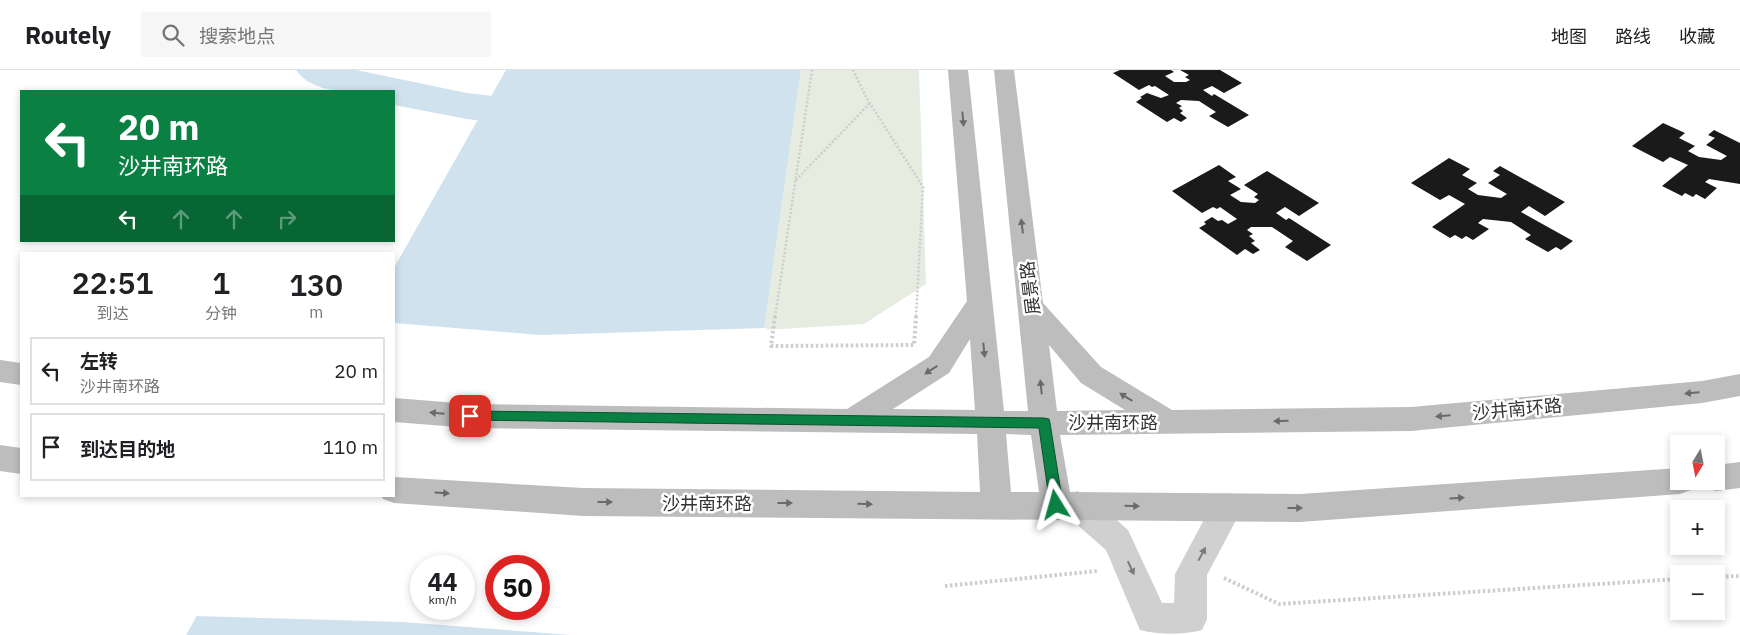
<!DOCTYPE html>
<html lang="zh">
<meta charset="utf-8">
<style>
:root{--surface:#fff;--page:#f6f6f6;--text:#202124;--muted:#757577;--line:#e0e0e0}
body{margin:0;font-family:"IBM Plex Sans","Noto Sans SC",sans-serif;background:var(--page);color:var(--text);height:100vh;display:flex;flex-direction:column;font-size:19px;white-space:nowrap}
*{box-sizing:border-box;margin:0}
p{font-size:16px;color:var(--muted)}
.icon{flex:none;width:28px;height:28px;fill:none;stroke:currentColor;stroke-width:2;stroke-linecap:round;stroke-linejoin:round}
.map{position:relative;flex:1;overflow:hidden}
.details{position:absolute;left:20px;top:182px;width:375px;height:245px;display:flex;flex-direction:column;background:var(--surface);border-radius:0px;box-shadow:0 2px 8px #0003}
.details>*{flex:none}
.top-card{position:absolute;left:20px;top:20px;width:375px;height:152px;border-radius:0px;box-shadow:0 2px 8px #0003;background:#0b8043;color:#fff;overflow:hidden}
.needle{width:32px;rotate:190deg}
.fabs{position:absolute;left:1670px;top:365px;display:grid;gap:10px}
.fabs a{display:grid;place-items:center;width:55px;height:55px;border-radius:0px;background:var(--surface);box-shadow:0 2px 8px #0003;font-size:25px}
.speed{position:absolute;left:410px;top:485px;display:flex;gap:10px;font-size:25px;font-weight:700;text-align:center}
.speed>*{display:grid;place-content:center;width:65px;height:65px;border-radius:50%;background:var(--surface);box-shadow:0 2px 8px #0003;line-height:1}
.speed small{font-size:12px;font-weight:400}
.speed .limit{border:8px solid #d22;background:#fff;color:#111}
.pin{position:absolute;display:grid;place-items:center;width:42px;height:42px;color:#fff;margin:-21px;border-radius:10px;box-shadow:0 2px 8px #0006}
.me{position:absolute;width:55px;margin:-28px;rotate:352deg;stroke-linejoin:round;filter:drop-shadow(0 0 4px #0008)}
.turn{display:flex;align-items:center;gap:18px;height:105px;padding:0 15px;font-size:22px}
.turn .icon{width:65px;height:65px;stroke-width:2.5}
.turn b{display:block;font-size:35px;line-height:42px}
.lanes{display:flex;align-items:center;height:48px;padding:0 15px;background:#0003;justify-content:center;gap:25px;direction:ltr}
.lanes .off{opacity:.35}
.eta{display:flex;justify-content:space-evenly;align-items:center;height:85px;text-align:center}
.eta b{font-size:30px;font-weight:600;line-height:35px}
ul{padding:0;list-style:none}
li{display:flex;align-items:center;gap:15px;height:68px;margin:0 10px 8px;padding:0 5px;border:2px solid var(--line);border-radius:0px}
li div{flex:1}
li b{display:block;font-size:19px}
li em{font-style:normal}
header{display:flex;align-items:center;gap:30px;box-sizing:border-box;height:70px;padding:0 25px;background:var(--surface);border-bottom:1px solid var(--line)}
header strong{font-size:24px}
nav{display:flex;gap:28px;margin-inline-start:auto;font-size:18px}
.search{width:350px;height:45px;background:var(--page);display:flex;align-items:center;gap:12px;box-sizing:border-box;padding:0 18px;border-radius:0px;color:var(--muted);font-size:19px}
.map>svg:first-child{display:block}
.green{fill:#e6ecdf}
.water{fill:#cfe2ee;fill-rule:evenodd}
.pier{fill:#fff;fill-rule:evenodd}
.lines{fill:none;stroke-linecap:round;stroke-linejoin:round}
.river{fill:#cfe2ee;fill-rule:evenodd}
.building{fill:#1a1a1a}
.path-far1{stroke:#cdcdcd;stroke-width:2.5;stroke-dasharray:2 2;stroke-linecap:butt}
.path{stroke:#cdcdcd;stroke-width:4;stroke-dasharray:2.5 2.5;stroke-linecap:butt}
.minor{fill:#d0d0d0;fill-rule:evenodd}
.secondary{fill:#bdbdbd;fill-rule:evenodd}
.oneway{fill:#6a6a6a}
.oneway2{fill:#7a7a7a}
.route{fill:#0b8043;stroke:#07532c}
.labels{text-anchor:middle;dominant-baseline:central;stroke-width:5;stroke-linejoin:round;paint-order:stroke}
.street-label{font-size:18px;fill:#333;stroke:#fff}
</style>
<header>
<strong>Routely</strong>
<div class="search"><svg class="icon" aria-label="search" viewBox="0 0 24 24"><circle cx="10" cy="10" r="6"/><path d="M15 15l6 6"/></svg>搜索地点</div>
<nav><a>地图</a><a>路线</a><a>收藏</a></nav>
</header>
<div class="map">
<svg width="1740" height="565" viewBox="0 0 1740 565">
<rect width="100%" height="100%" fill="#fff"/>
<path class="green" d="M801 0H919L926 214 864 254 764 260Z"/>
<path class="water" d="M506 0H801L764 260 698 565H186L264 426H394V198ZM421 496H464V539H421ZM496 496H539V539H496Z"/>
<path class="pier" d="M394 253 540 265 767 258 701 565H571L403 552 194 546 262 426H394ZM421 496H464V539H421ZM496 496H539V539H496Z"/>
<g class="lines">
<path class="river" d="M296 0H356L467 23 560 34 576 37 582 47 576 57 560 60 467 49 394 35V21C364 21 315 28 296 0Z"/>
</g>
<path class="building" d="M1120 0H1171L1174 2 1165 6 1174 12H1186L1190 10 1185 7 1189 5 1180 0H1220L1242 13 1224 23 1212 16 1203 20 1212 26 1214 24 1249 45 1228 57 1209 46 1216 42 1199 31 1181 30 1176 33 1182 36 1179 38 1183 41 1180 43 1187 48 1181 52 1174 48 1167 52 1136 32 1142 28 1140 27 1147 23 1161 28 1169 25 1155 16 1152 17 1149 15 1139 20 1113 3Z
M1663 53 1685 63 1679 68 1695 76 1688 81 1699 87 1721 90 1727 86 1706 75 1715 68 1708 65 1714 60 1740 73V114L1709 109 1705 112 1717 118 1705 129 1696 124 1693 127 1685 123 1682 126 1662 116 1688 95 1670 87 1663 92 1632 76Z
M1449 88 1470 99 1462 105 1477 113 1468 119 1478 125 1501 128 1507 124 1488 113 1500 105 1493 101 1500 96 1565 132 1545 146 1529 136 1521 142 1573 171 1561 180 1556 177 1548 182 1525 169 1531 165 1511 152 1483 149 1478 153 1489 159 1473 170 1466 166 1462 169 1455 165 1450 168 1432 157 1465 134 1449 125 1440 130 1411 113Z
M1219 95 1236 107 1228 111 1241 119 1230 125 1241 132 1255 133 1259 130 1254 127 1258 124 1244 115 1267 101 1319 133 1299 146 1285 137 1276 143 1286 150 1289 148 1331 175 1307 191 1285 177 1293 171 1272 157H1251L1247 160 1253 164 1249 166 1255 171 1251 173 1260 180 1253 184 1245 179 1237 185 1199 158 1206 154 1204 152 1212 147 1218 151 1222 150 1228 154 1237 149 1220 137 1217 139 1213 137 1202 143 1172 121Z"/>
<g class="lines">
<path class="path-far1" d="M853 0 866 27 923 117 916 247
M796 110 870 33
M775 247 812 0"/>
<path class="path" d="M775 246 771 276 914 275 916 246
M1716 507 1740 506
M1224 508 1279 534 1679 509
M945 516 1098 501"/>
<path class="minor" d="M1077 421 1088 425 1128 460 1162 533H1174L1175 504 1216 427 1227 423 1238 427 1243 437 1207 505V549L1202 560C1183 565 1159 565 1140 560L1106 480 1066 445 1061 435 1066 425Z"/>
<path class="secondary" d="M948 0H968L1004 341H1028L994 0H1014L1043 233 1101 297 1172 340 1411 337 1702 311 1740 304V326L1702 333 1411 361 1060 365 1070 422 1300 424 1679 398V411H1695L1691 420 1680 424 1300 452 583 446 394 433 383 429 382 426H394V407L583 418 980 422 977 364 470 358 394 352V328L470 334 847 339 929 287 967 231ZM970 269 975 340 893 339 949 303ZM1049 275 1081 313 1125 340 1057 341ZM1006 364 1031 365 1039 422H1011Z
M0 290 21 293V315L0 312Z
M0 375 21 378V404L0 401Z
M1740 392V418L1716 421 1705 417 1702 411H1716V395Z"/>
</g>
<defs><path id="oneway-solid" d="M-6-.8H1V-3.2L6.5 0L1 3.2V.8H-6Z" transform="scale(1.25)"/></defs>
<g class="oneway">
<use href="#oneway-solid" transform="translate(963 49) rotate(85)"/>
<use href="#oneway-solid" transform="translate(1022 156) rotate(-97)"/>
<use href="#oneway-solid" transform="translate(984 280) rotate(84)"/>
<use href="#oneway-solid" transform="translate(931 300) rotate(147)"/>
<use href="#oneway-solid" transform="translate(1041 317) rotate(-96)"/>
<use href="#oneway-solid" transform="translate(1692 323) rotate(175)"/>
<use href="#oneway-solid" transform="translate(1126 327) rotate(-149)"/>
<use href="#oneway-solid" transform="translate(437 343) rotate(-175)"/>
<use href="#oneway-solid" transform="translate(1443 346) rotate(175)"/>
<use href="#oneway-solid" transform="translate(1281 351) rotate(179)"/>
<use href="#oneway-solid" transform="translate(442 423) rotate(3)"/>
<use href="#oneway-solid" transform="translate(1457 428) rotate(-4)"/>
<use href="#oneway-solid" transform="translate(605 432)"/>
<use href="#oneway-solid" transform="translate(785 433)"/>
<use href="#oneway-solid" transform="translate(865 434) rotate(1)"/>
<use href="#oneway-solid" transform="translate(1132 436) rotate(1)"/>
<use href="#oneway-solid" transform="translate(1295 438)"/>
</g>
<g class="oneway2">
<use href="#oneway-solid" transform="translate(1202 484) rotate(-62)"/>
<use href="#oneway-solid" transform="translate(1131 498) rotate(65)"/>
</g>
<path class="route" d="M470 341 1044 348 1049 349 1050 353 1063 435 1061 439 1056 441 1052 439 1050 435 1039 358 470 350 466 349 464 346 466 342Z"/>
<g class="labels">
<g class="street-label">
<text transform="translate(1030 218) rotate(-97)">展景路</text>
<text transform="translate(1517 339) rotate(-5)">沙井南环路</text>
<text x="1113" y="352">沙井南环路</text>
<text x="707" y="433">沙井南环路</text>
</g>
</g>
</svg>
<div class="fabs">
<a><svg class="needle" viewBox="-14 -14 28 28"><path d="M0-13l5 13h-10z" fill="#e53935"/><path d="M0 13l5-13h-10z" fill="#757577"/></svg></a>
<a>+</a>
<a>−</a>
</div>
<div class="speed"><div>44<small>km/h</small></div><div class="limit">50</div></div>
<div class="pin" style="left:470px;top:346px;background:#d93025"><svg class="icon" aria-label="arrive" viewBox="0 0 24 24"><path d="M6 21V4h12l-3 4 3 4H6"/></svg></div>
<svg class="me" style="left:1056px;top:435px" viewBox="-20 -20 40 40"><path d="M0-17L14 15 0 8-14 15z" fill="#0b8043" stroke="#fff" stroke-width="4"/></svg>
<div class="top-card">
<div class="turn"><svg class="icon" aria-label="left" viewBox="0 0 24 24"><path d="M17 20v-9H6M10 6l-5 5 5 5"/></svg><div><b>20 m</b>沙井南环路</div></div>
<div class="lanes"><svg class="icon" aria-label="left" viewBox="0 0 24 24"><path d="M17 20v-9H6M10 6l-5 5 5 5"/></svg><svg class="icon off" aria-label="ahead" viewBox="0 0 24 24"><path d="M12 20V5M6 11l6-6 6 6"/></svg><svg class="icon off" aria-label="ahead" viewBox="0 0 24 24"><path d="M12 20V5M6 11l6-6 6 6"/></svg><svg class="icon off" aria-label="right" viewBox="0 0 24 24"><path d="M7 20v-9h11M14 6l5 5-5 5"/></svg></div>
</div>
<section class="details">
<div class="eta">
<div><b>22:51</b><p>到达</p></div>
<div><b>1</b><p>分钟</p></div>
<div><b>130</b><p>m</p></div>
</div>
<ul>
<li><svg class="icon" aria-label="left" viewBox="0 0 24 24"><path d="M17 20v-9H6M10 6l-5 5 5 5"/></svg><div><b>左转</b><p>沙井南环路</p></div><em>20 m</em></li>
<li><svg class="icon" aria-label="arrive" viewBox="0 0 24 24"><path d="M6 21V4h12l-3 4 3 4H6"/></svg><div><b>到达目的地</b></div><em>110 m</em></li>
</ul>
</section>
</div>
